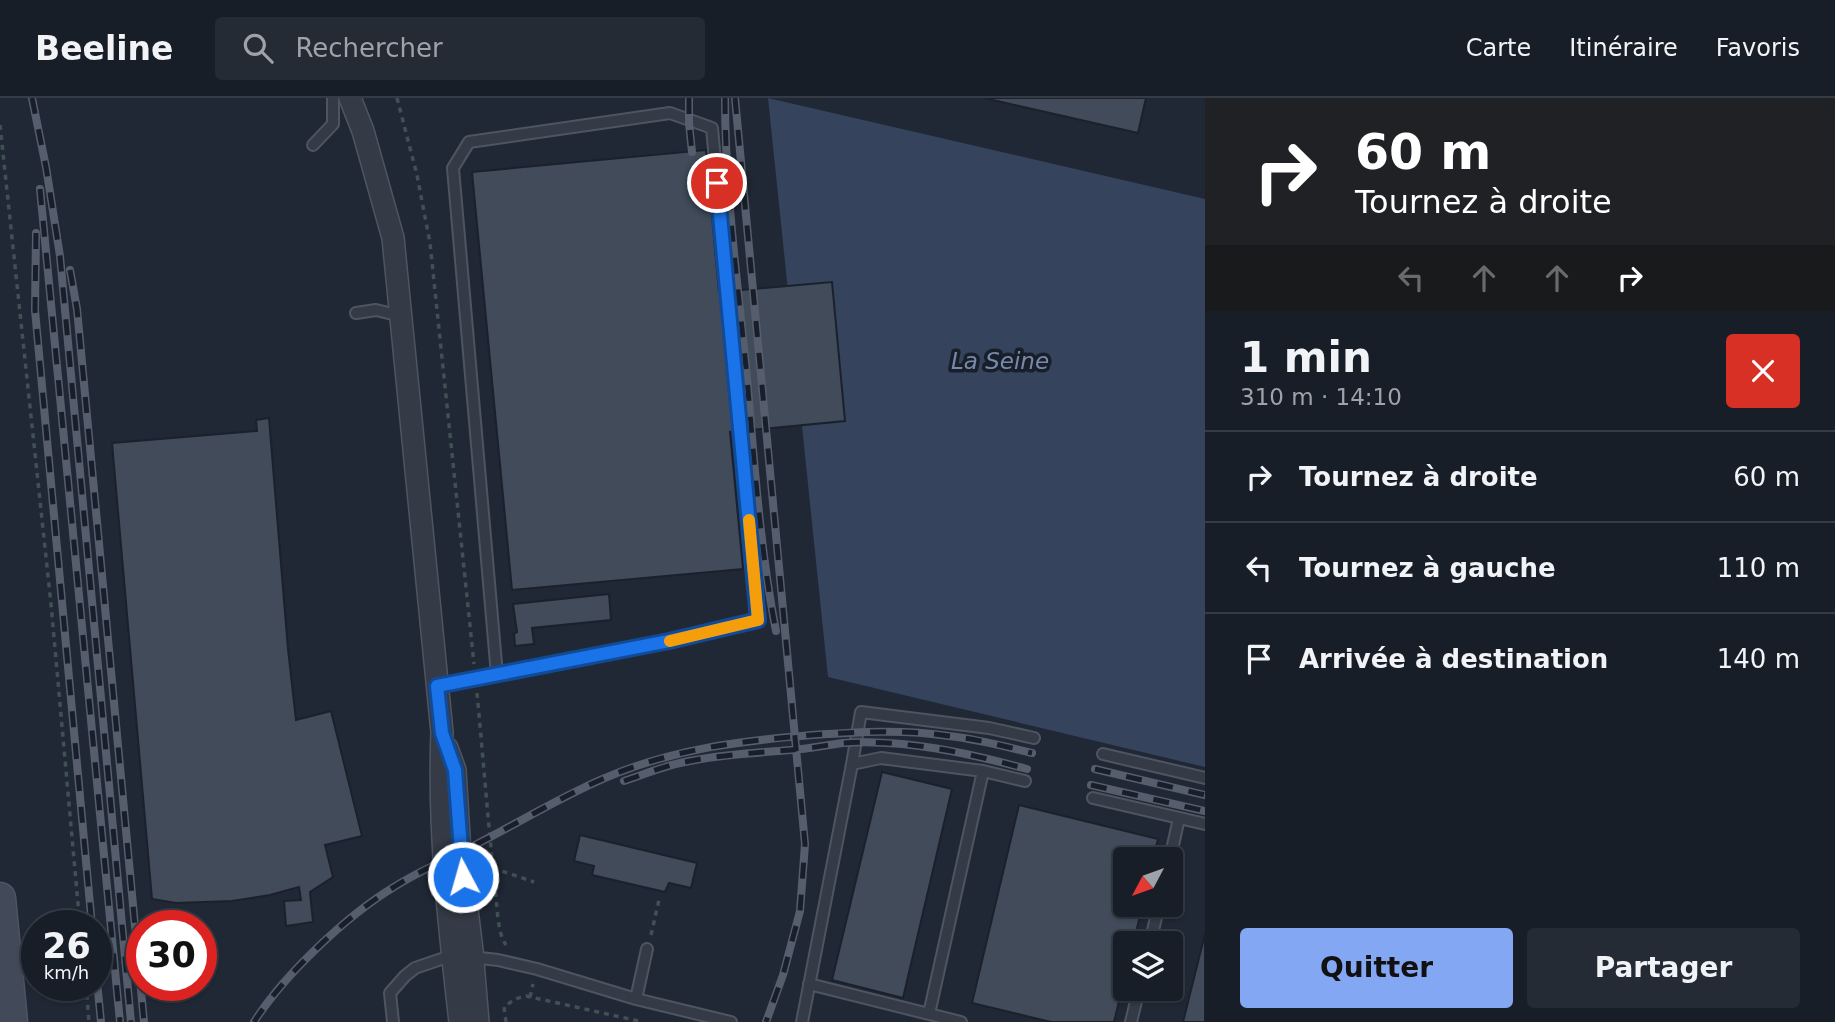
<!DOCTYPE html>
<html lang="fr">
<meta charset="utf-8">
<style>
:root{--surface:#181e28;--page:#252b34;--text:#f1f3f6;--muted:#9fa2a8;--line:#363c45;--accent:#83a7f3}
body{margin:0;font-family:"DejaVu Sans",sans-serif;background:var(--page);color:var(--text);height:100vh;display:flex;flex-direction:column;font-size:26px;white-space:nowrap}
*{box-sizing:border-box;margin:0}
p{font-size:23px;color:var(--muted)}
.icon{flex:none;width:38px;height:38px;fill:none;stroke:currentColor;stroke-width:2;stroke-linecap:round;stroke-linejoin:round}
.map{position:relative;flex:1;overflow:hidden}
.drawer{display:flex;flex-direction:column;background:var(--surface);width:630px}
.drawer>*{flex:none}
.banner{background:#202124;color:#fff;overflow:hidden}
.needle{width:46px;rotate:229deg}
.buttons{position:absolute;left:1113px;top:749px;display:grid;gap:14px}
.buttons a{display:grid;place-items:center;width:70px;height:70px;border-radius:7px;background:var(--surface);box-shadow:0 2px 5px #0004,0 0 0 2px var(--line);font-size:35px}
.speed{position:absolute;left:21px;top:812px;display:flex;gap:14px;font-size:35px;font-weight:700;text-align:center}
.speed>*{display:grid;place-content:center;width:91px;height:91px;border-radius:50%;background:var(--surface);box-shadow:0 2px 5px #0004,0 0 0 2px var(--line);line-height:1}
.speed small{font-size:18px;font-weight:400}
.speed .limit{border:10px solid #d22;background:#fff;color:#111}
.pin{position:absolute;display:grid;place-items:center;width:60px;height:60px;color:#fff;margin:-30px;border:4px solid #fff;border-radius:50%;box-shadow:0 2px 7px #0007}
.me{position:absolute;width:77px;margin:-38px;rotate:354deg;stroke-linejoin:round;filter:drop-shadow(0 0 5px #0008)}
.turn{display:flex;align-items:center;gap:24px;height:147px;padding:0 35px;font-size:32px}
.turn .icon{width:91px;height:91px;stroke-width:2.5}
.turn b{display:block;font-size:49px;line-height:60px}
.lanes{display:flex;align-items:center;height:66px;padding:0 35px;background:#0003;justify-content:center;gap:35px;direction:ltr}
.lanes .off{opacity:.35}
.round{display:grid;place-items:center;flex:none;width:74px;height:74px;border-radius:7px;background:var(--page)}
.head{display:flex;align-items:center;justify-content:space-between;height:119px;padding:0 35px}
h1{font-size:42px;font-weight:800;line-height:52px}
.primary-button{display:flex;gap:14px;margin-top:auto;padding:14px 35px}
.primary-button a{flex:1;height:80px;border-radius:7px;background:var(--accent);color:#111;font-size:28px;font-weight:800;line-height:80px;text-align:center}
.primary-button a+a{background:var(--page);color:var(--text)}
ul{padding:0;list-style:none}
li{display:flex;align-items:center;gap:21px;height:91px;padding:0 35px;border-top:2px solid var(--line)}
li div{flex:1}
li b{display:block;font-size:26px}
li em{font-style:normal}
header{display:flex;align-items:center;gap:42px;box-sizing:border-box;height:98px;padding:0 35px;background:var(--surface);border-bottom:2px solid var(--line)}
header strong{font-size:33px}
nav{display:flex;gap:38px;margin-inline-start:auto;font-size:24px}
.search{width:490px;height:63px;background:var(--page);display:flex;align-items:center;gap:18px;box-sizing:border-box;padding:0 24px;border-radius:7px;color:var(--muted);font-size:26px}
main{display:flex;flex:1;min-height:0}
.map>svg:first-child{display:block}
.water{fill:#35435c}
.building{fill:#414b5a;stroke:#1b212c;stroke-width:2}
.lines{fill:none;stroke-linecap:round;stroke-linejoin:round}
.service-casing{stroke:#4e5561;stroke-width:14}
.minor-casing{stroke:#4e5561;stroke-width:24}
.secondary-casing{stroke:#4e5561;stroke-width:33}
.path{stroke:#405054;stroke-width:3.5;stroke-dasharray:5 5;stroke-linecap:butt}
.service{stroke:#343a46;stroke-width:10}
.minor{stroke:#343a46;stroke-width:21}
.secondary{stroke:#424959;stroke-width:30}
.rail-casing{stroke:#565e6d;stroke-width:8}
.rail{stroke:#191f2a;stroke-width:5;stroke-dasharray:16;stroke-linecap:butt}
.route-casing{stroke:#114b97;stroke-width:18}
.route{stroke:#1a73e8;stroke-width:12}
.slow{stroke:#f59e0b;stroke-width:12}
.labels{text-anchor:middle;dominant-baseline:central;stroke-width:7;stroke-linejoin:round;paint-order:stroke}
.water-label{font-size:23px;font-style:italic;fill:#778aaa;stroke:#191f2a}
</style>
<header>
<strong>Beeline</strong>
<div class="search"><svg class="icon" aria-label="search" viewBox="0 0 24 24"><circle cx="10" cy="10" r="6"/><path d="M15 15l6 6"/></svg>Rechercher</div>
<nav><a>Carte</a><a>Itinéraire</a><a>Favoris</a></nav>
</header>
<main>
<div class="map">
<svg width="1205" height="924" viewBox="0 0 1205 924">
<rect width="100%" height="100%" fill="#202835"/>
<path class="water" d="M768 0 1205 101V669L828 579Z"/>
<path class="building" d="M984 0H1146L1138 35Z
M706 52 719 194 832 184 845 323 730 334 743 471 512 492 472 74Z
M269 320 288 551 296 622 331 613 362 738 325 747 333 779 310 794 313 824 286 828 284 803 301 802 299 789 270 797 232 803 176 805 152 801 112 345 257 333 256 322Z
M609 496 611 522 532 530 534 546 515 548 514 536 517 534 513 506Z
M882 674 952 691 903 900 832 882Z
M1019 707 1158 741 1153 761H1125V807H1143L1133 845H1125V879L1114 924H1051L972 905Z
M580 737 697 765 691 790 669 785 665 794 592 777 594 768 574 763Z
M1205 836V924H1183Z"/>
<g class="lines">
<defs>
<path id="service" d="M313 47 333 26V0
M356 215 376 212 401 218
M437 588 669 543 758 522 712 30 670 15 469 44 453 70 497 577
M1103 656 1205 680
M852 666 881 660 983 673 1025 683
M1093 700 1205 726
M1170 761 1179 720
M1150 845 1159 807
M809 886 961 924
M636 901 647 851
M929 916 983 673
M393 924 390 895 405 878 415 870 453 857 498 862 537 871 636 901 731 924
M802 924 852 666 861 614 989 630 1034 640
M1131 924 1139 891"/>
<path id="minor" d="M350 0 363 33 393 140 442 634C438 731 449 828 460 924
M447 650 455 672 460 755 472 852 478 924"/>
<path id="secondary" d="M0 800 12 924"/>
</defs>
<use href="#service" class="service-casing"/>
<use href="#minor" class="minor-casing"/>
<use href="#secondary" class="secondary-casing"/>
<path class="path" d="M397 0 417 77 430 145 474 566
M0 27 51 506 80 828
M477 595C483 659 488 724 495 789 497 804 497 835 506 847
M493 770 534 784
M651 837 659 802
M86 887 89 924
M530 899 533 886
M506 924 504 909 515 901 526 898 643 924"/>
<use href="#service" class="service"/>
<use href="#minor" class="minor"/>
<use href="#secondary" class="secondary"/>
<defs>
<path id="rail" d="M32 0 46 69 60 158 131 924
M689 0V25L692 54
M725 0C725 90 737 180 746 269 754 357 759 446 776 533
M735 0 805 746 800 813 783 877 766 924
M40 91 120 924
M36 135 35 212 92 828
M70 172 77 211 144 924
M1095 671 1205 697
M624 683C642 677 661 669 680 665 716 657 754 655 791 652 808 651 826 647 843 645 906 641 968 655 1027 671
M1091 687 1205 713
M96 873 101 924
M254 924C284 877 346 818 394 789 417 774 444 763 469 750 515 727 558 700 605 680 672 651 740 643 812 637 857 634 903 631 949 638 977 641 1004 648 1032 655"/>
</defs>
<use href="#rail" class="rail-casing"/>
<use href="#rail" class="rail"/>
</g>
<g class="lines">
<defs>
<path id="route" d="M463 779 455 672 442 635 437 588 669 543 758 522 717 85"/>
</defs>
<use href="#route" class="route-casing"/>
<use href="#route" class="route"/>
<path class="slow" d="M670 543 758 522 749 422"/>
</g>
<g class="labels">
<g class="water-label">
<text x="1000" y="263">La Seine</text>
</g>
</g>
</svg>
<div class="buttons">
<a><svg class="needle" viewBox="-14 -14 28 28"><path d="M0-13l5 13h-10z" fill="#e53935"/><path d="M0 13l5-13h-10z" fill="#9fa2a8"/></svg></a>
<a><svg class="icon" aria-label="layers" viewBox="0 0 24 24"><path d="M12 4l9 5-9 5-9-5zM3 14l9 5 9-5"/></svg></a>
</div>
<div class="speed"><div>26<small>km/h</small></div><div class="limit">30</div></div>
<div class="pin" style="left:717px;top:85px;background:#d93025"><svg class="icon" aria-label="arrive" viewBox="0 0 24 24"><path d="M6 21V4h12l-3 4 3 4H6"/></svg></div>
<svg class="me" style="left:463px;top:779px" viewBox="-20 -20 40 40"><circle r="17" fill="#1a73e8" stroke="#fff" stroke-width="3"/><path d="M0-11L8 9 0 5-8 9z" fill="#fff"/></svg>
</div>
<section class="drawer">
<div class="banner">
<div class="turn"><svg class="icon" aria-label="right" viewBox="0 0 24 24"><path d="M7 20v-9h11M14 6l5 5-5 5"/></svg><div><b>60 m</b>Tournez à droite</div></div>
<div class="lanes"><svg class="icon off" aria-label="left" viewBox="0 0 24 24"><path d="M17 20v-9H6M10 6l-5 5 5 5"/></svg><svg class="icon off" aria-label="ahead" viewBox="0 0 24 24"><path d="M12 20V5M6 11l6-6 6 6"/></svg><svg class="icon off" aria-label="ahead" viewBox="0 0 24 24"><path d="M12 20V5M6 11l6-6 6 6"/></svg><svg class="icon" aria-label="right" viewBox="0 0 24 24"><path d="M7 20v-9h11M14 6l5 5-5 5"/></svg></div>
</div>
<div class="head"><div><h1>1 min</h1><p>310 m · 14:10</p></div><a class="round" style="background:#d93025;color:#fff"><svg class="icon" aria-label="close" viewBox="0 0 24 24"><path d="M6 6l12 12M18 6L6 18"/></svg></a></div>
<ul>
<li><svg class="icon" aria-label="right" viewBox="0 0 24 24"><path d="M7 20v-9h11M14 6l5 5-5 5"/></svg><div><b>Tournez à droite</b></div><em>60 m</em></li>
<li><svg class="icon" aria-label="left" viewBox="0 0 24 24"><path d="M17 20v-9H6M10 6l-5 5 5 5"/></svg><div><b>Tournez à gauche</b></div><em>110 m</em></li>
<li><svg class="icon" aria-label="arrive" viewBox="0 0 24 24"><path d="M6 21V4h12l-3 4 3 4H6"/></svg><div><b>Arrivée à destination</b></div><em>140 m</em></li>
</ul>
<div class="primary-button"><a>Quitter</a><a>Partager</a></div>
</section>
</main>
